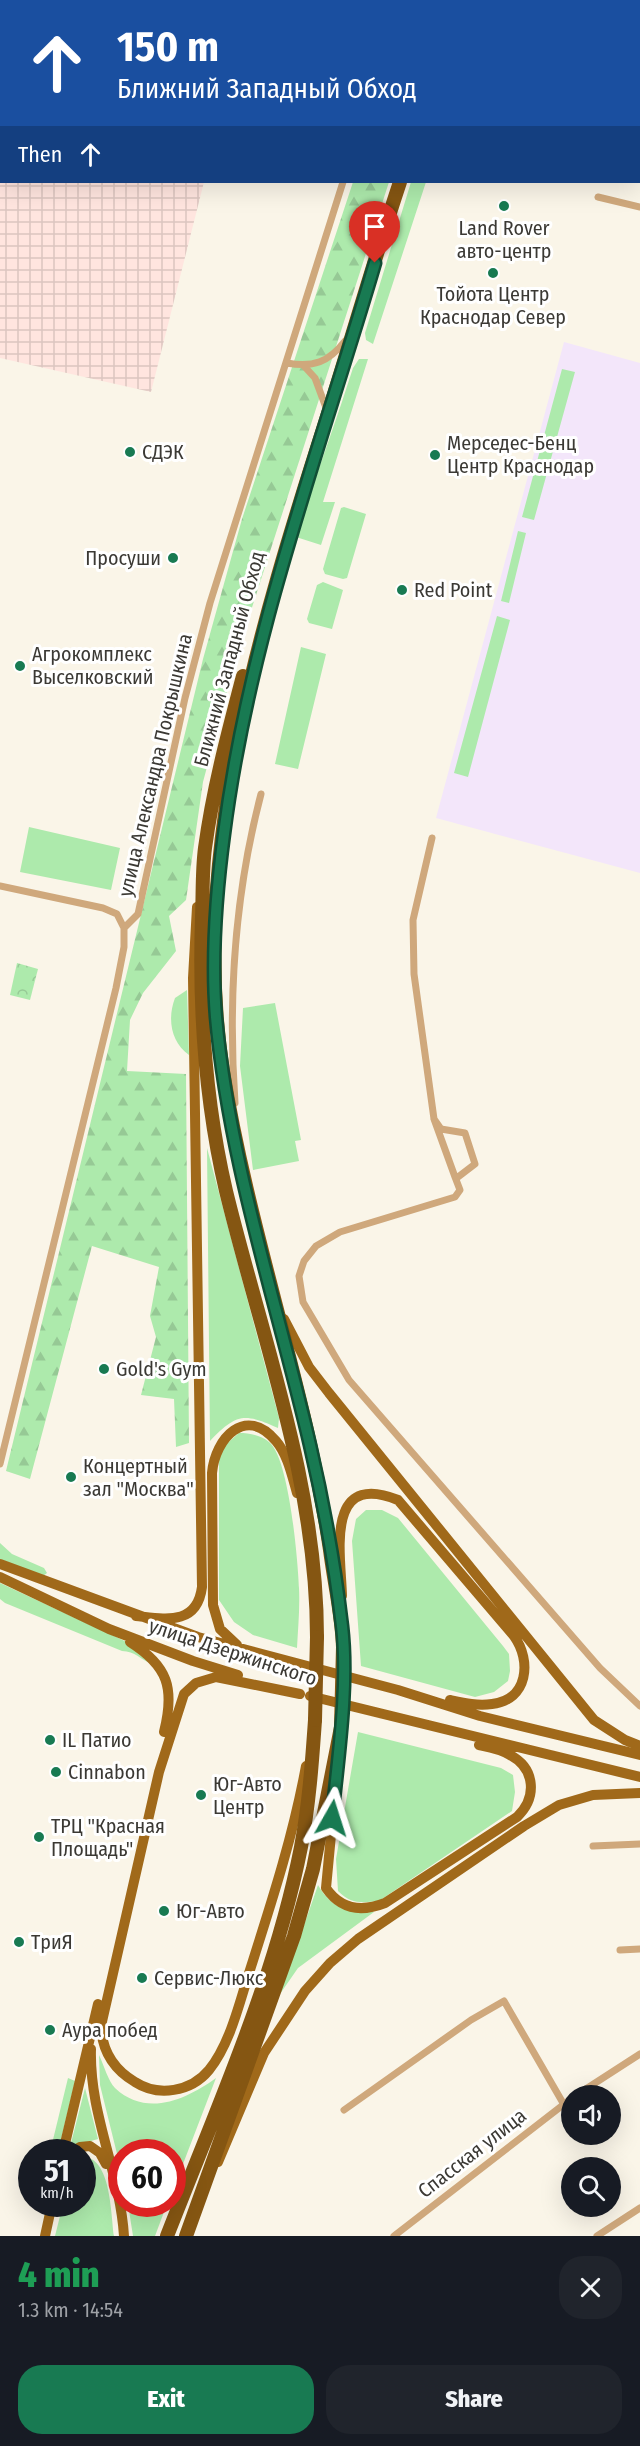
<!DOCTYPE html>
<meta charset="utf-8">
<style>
:root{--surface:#171b24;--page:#20242c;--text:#f1f3f6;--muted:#9ea1a6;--accent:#187a52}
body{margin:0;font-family:"Fira Sans Condensed",sans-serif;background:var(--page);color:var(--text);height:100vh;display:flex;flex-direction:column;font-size:22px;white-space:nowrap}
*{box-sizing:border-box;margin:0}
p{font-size:20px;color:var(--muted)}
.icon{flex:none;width:33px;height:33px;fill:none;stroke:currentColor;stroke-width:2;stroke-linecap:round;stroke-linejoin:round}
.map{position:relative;height:2236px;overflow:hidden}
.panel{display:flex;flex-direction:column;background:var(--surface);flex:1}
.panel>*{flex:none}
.banner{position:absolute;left:0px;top:0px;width:640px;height:183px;box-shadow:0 6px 24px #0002;background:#1a4fa0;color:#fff;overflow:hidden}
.fabs{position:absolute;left:561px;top:2085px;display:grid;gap:12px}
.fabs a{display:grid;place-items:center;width:60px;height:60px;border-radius:50%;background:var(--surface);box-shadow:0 6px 24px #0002;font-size:30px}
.speed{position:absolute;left:18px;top:2139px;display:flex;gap:12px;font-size:30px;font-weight:700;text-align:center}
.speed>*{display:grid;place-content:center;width:78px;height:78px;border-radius:50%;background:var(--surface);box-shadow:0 6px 24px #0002;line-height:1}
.speed small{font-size:15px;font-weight:400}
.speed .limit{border:9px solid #d22;background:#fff;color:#111}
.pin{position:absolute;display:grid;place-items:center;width:51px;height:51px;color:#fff;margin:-62px -26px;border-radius:50% 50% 50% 0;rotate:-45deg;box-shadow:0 0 6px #0007}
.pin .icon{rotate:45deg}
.me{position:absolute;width:66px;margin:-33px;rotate:6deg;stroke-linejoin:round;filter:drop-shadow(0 0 4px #0008)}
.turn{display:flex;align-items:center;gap:21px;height:126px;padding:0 18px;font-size:27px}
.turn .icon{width:78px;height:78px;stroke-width:2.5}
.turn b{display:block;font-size:42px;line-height:51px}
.then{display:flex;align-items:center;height:57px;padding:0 18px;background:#0003;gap:12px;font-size:22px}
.round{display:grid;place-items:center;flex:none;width:63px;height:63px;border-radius:24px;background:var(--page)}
.overview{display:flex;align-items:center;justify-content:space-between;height:102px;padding:0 18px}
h1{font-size:36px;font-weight:800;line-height:45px;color:#1e9e55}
.button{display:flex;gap:12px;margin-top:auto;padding:12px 18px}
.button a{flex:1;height:69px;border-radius:24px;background:var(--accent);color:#fff;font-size:24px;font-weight:800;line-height:69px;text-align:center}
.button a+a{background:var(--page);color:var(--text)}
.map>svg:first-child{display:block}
.commercial{fill:#f3e6fa}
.industrial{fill:url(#industrial-grid)}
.green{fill:#adeaac}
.forest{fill:url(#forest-firs)}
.park{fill:url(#park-crowns)}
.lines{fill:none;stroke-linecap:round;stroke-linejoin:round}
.street{stroke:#cfa87c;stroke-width:7}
.primary{stroke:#a0691a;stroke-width:10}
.highway{stroke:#855612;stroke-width:14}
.highway-bridge{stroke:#855612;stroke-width:14}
.route-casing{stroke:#104f35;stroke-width:15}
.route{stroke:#187a52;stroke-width:10}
.poi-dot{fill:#187a52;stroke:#fff;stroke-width:2}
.labels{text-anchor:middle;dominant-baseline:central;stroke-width:6;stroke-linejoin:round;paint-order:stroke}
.poi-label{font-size:20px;fill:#3b3934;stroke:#fff;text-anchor:start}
.street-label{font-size:20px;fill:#3b3934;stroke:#fff}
</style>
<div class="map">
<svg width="640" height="2236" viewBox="0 0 640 2236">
<defs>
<pattern id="industrial-grid" width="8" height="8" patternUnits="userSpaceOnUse" patternTransform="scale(1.5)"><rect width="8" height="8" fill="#ffe5df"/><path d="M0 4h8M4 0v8" fill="none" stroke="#dbc5c0"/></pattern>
<pattern id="forest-firs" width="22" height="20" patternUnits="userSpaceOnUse" patternTransform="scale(1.5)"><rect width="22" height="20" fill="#adeaac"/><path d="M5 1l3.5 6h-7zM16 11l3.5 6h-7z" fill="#96c995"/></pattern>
<pattern id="park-crowns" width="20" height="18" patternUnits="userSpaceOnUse" patternTransform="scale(1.5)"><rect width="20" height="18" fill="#adeaac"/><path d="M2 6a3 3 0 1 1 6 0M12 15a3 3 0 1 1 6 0" fill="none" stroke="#96c995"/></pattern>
</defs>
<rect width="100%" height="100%" fill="#faf5e8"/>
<path class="commercial" d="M564 342 640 363V873L436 818Z"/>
<path class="industrial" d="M0 31 2 182H204L151 392 0 358Z"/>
<path class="green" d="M411 182H426L373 344 366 340 365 333Z
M359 359H368L323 502H335L321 545 296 537C314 480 335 425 353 368Z
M562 369 575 372 534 520 522 517Z
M344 507 366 514 347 578 343 579 325 574 323 569 341 508Z
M518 531 526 533 509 603 501 601Z
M323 582 343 590 332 629 309 623 307 619 317 585Z
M497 616 510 620 468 777 454 773Z
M301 647 326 654 298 769 275 764Z
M29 827 120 848 111 890 20 872Z
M187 990 189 1055C171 1042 167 1019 175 998Z
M275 1003 301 1140 295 1141 299 1161 253 1170 240 1066 243 1008Z
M207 1148 279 1418 278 1428C244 1413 237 1413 210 1441Z
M239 1433C249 1433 261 1435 269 1442 289 1457 298 1561 299 1588 300 1608 298 1628 297 1648L253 1635 234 1622 219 1600V1457L224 1446Z
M366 1510H382L398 1518 503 1646 509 1654 510 1671 508 1681 494 1692 475 1697 361 1666 352 1541 356 1519Z
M0 1543 12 1554 44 1568 47 1573 43 1576 0 1559Z
M0 1583 129 1643 152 1664C141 1660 135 1651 122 1651L5 1603 0 1599Z
M358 1732 501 1768 513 1775 515 1792 512 1811 379 1901C361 1903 351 1904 338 1891L336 1859Z
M318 1885C332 1909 348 1913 374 1912L298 1968 280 1994Z
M99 2055C104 2065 108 2081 115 2088 147 2118 187 2099 216 2078L173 2190 172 2152H122L121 2170 100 2085Z
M68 2078 75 2081 58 2152H50Z
M85 2088 98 2139 70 2147Z
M83 2157C111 2157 111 2214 114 2236H55L63 2204H82Z
M128 2204H167L155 2236H133Z"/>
<path class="forest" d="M353 182H389L238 651 203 782 186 900 169 916 176 951 143 993 130 1020 127 1071 186 1074 189 1443 176 1447 174 1399 141 1395 156 1337 150 1316 159 1267 92 1246 30 1479 6 1471 203 659 242 519Z"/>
<path class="park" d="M17 963 38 969 30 1000 10 995Z"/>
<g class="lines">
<path class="street" d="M55 2V0
M0 20 2 21
M598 197 640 207
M287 363C313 368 329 362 345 341
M304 366 315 378 325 405
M432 838 413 920 414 974 434 1119 455 1177H458L475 1164 465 1133 441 1129 434 1119
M0 886 103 908 117 914 124 928
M235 1103C228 1001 235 893 261 794
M455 1177 460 1190 455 1197 340 1232 316 1246 304 1261 299 1276 303 1302 349 1380 600 1668 640 1706
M0 1464 116 988 124 947V928L138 914 185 698 210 603 343 182
M593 1846 640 1844
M620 1950 640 1949
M575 2096 640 2054
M344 2110 471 2020 504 2001 563 2103
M394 2236 572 2098
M597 2236 640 2208"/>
<path class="primary" d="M284 1319 309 1367 329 1393 594 1720 625 1740 640 1746
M0 1564 198 1637 398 1690 480 1716 640 1755
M0 1577 109 1629 193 1661 238 1675
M342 1596C341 1555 324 1470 398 1500L514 1636C532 1661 528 1700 492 1704 477 1706 464 1703 450 1700
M136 1616C165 1619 197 1626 202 1587L193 978 197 907
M130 1642C168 1666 175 1688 164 1732
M237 1645 220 1629 213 1605 212 1473C215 1438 246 1405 276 1441 288 1455 292 1476 297 1493
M300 1694 216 1677 196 1683 184 1694 159 1772 101 2026C102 2051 113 2069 135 2082 158 2097 191 2092 209 2070 230 2044 239 2004 249 1973 271 1904 293 1837 306 1766
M310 1696 640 1777
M336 1782 326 1888C341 1910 362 1912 385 1903L517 1817C537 1798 536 1769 510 1755 501 1749 489 1747 479 1745
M91 2049C89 2114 120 2172 124 2236
M63 2152 98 2004
M72 2152 80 2147 90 2146 100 2153 106 2164
M218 2162 264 2053 305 1991 330 1963 358 1939 524 1826 559 1805 593 1795 640 1793
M45 2236 52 2204"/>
<path class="highway" d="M460 2V0
M243 676C228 733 213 789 205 848 202 871 203 894 202 917 199 1008 205 1101 226 1191 262 1339 317 1483 317 1637
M343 1647C342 1615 334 1582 330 1550 306 1388 249 1233 223 1071 189 857 261 622 326 420 351 340 374 260 400 182
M167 2236C216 2110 275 1980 301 1847 309 1805 312 1763 315 1720
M186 2236 294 1936 313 1869 341 1727"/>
<path class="highway-bridge" d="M315 1720 317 1637
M341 1727 343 1647"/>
</g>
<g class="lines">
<defs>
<path id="route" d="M332 1818C338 1758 349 1686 342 1626 335 1566 324 1505 310 1445 277 1303 229 1163 216 1017 211 956 216 894 224 834 249 637 319 453 375 263"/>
</defs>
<use href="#route" class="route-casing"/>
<use href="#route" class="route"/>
</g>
<g class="poi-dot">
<circle cx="504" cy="206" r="6"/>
<circle cx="493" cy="273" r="6"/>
<circle cx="130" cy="452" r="6"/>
<circle cx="435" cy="455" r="6"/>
<circle cx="173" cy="558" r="6"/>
<circle cx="402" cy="590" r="6"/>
<circle cx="20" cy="666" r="6"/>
<circle cx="104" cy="1369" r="6"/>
<circle cx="71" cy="1477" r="6"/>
<circle cx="50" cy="1740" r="6"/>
<circle cx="56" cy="1772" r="6"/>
<circle cx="201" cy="1795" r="6"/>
<circle cx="39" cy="1837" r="6"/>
<circle cx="164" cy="1911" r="6"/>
<circle cx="19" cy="1942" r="6"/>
<circle cx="142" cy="1978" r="6"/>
<circle cx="50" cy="2030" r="6"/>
</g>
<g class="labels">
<g class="poi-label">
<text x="504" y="228" text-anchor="middle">Land Rover<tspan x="504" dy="23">авто-центр</tspan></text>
<text x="493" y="294" text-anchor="middle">Тойота Центр<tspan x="493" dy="23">Краснодар Север</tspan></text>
<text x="447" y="443">Мерседес-Бенц<tspan x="447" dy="23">Центр Краснодар</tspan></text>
<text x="142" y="452">СДЭК</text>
<text x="161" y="558" text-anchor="end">Просуши</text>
<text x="414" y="590">Red Point</text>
<text x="32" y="654">Агрокомплекс<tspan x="32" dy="23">Выселковский</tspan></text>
<text x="116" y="1369">Gold's Gym</text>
<text x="83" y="1466">Концертный<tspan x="83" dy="23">зал "Москва"</tspan></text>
<text x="62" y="1740">IL Патио</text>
<text x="68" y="1772">Cinnabon</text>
<text x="213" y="1784">Юг-Авто<tspan x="213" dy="23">Центр</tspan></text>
<text x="51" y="1826">ТРЦ "Красная<tspan x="51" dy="23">Площадь"</tspan></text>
<text x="176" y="1911">Юг-Авто</text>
<text x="31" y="1942">ТриЯ</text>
<text x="154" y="1978">Сервис-Люкс</text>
<text x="62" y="2030">Аура побед</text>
</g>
<g class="street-label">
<text transform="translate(229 659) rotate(-75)">Ближний Западный Обход</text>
<text transform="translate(155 765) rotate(-77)">улица Александра Покрышкина</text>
<text transform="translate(233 1652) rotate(18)">улица Дзержинского</text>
<text transform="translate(472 2153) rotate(-38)">Спасская улица</text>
</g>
</g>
</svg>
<div class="fabs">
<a><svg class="icon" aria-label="sound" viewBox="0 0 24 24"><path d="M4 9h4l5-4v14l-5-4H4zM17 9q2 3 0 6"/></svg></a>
<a><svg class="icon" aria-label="search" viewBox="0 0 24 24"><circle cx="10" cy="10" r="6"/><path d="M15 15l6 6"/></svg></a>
</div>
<div class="speed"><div>51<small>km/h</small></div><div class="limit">60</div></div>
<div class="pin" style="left:375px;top:263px;background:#d93025"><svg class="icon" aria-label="arrive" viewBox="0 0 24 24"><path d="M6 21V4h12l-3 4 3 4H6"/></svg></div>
<svg class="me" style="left:332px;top:1818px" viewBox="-20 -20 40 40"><path d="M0-17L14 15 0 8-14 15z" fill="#187a52" stroke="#fff" stroke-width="4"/></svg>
<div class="banner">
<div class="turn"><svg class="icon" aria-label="ahead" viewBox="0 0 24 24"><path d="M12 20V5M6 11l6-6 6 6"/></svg><div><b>150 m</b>Ближний Западный Обход</div></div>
<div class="then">Then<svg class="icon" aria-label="ahead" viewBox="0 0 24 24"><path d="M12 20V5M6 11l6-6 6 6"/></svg></div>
</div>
</div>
<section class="panel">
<div class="overview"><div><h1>4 min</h1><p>1.3 km · 14:54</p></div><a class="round"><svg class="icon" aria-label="close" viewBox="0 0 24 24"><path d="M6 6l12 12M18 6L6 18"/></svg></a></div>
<div class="button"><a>Exit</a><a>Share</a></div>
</section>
